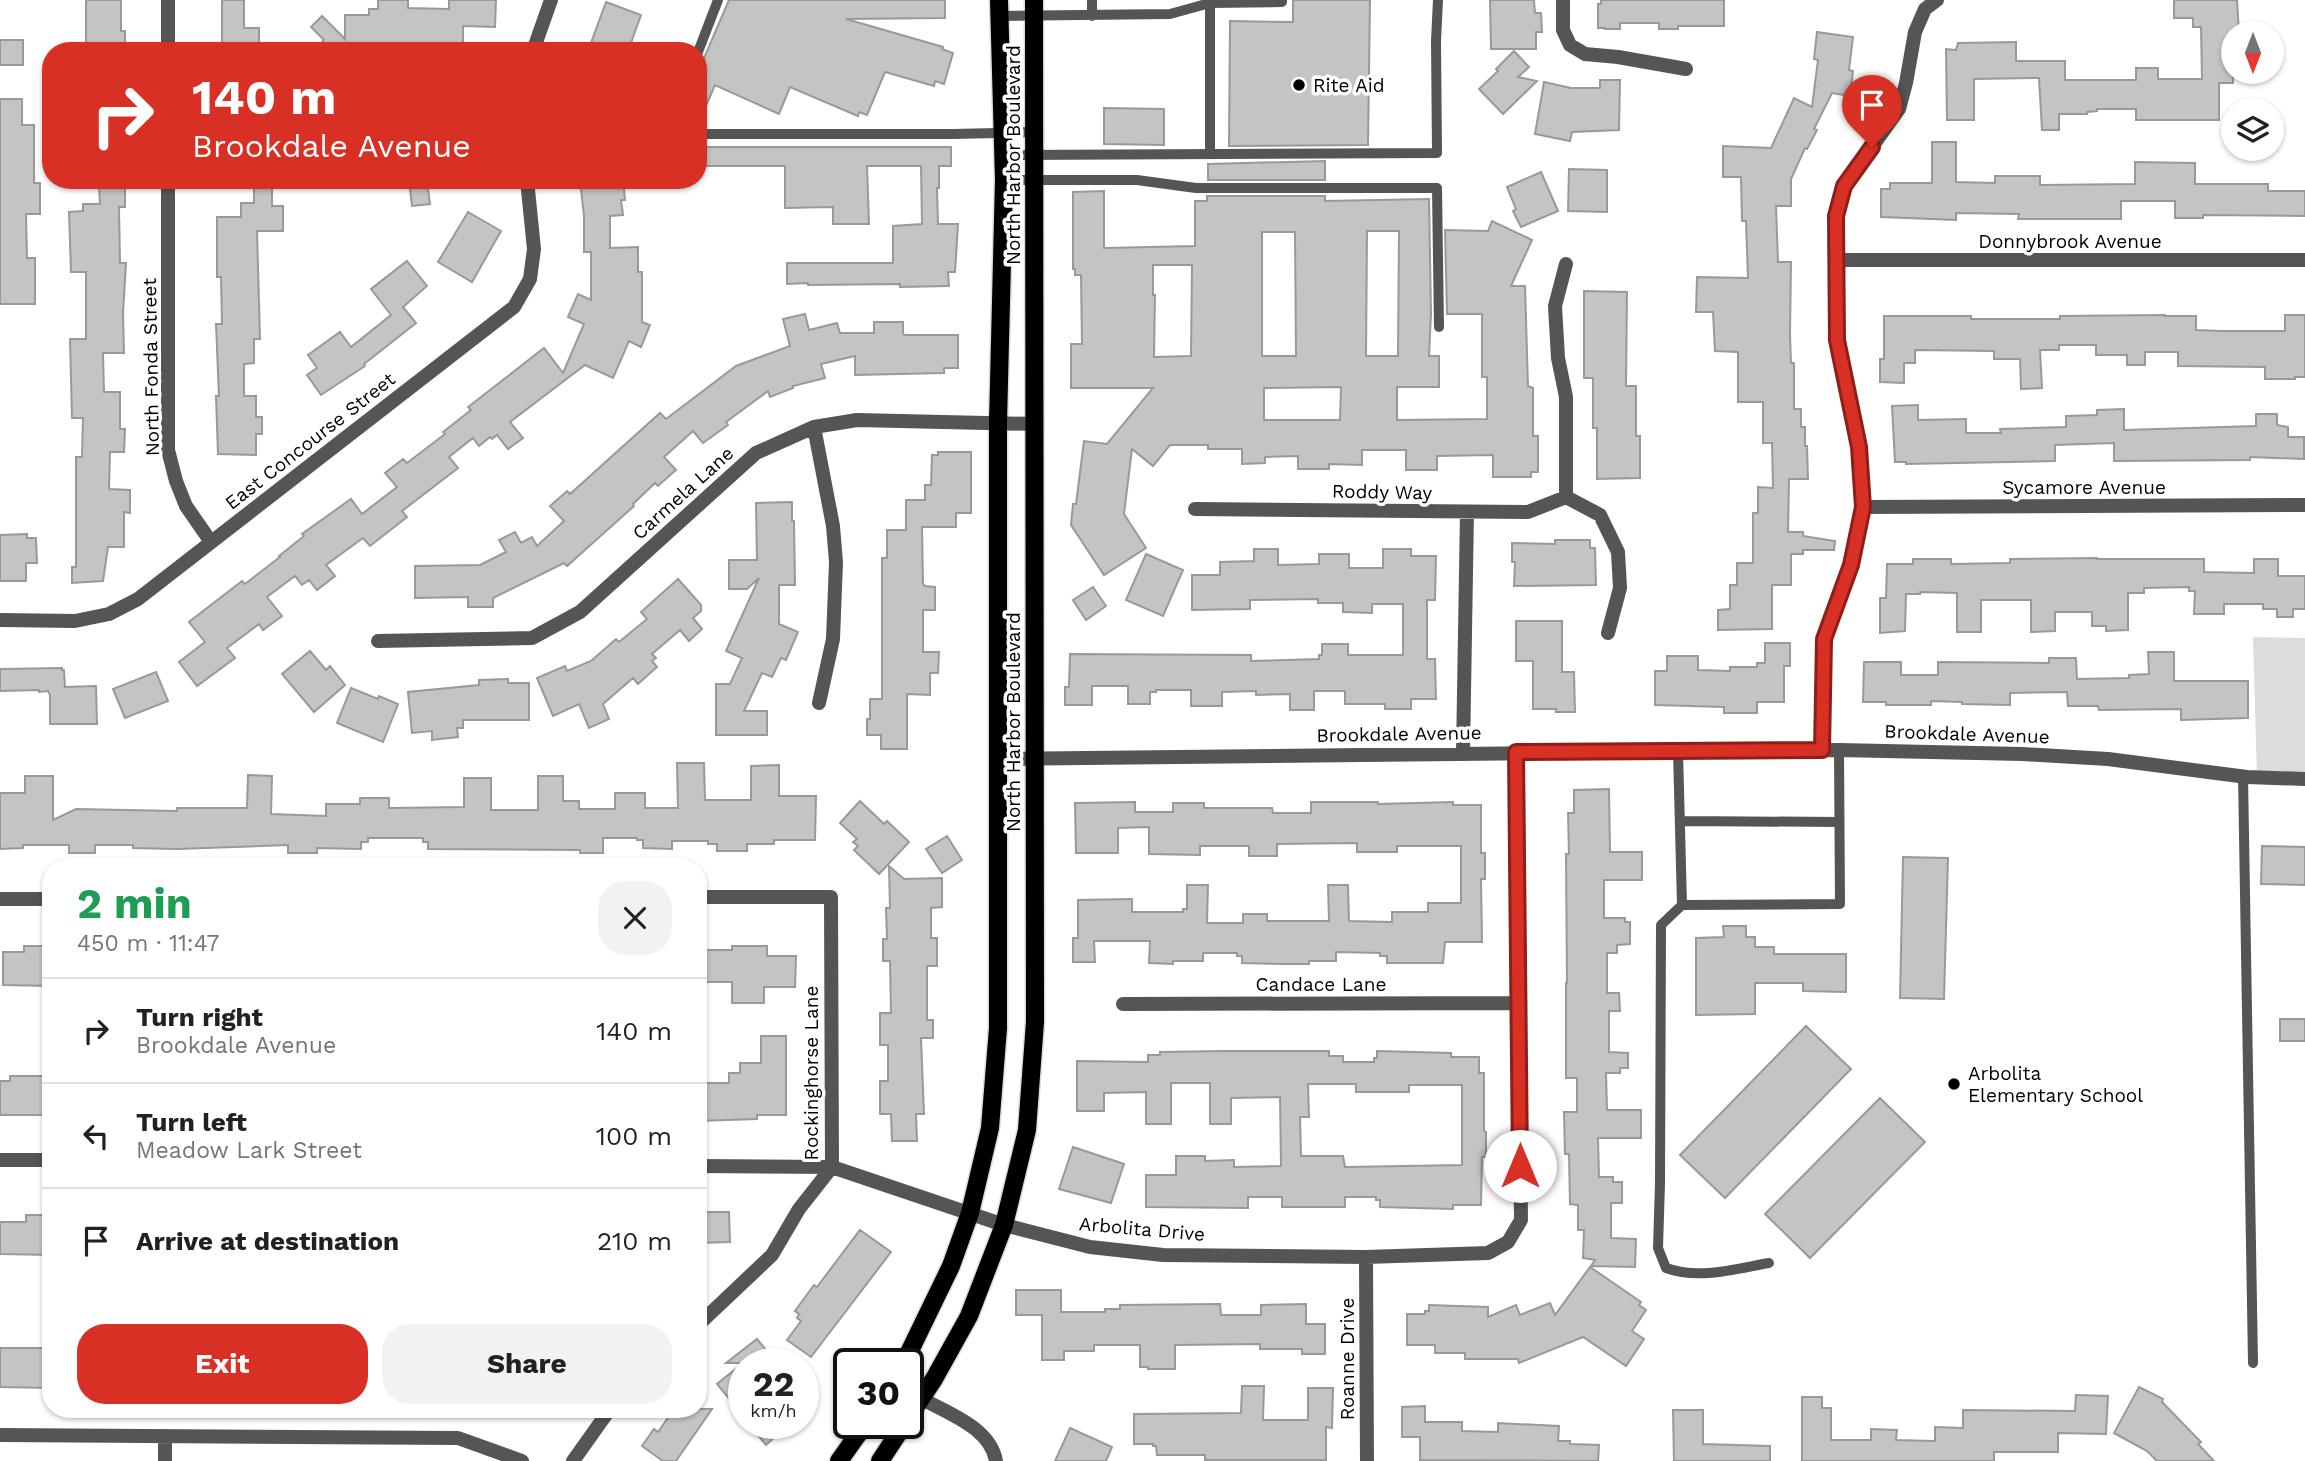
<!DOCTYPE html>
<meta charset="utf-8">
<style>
:root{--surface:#fff;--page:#f2f2f2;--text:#202124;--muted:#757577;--line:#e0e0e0;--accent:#d93025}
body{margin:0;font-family:"Work Sans",sans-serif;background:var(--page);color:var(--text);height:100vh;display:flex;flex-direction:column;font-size:26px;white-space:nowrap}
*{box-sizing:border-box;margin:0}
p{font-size:23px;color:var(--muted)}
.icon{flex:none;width:38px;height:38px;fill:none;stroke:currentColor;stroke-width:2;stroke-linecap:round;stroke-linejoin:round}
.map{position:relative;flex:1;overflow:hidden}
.drawer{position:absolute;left:42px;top:858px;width:665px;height:560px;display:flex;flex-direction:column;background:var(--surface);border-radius:28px;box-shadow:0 2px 5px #0004}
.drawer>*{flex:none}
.guide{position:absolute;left:42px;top:42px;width:665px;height:147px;border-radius:28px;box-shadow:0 2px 5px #0004;background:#d93025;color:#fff;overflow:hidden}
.needle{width:46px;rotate:180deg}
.fabs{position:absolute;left:2221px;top:21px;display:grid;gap:14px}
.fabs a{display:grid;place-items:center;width:63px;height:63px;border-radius:50%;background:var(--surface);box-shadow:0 2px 5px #0004;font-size:35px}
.speed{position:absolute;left:728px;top:1348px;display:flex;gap:14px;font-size:35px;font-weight:700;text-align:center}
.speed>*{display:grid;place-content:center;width:91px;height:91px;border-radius:50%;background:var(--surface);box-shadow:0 2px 5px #0004;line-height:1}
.speed small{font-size:18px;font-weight:400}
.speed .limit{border:4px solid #111;border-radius:10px;background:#fff;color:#111}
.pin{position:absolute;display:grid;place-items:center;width:60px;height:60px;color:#fff;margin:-72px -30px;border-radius:50% 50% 50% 0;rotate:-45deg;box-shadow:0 0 7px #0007}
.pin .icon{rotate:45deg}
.me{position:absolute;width:77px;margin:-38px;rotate:0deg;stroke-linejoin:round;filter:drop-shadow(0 0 5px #0008)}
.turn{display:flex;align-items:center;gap:24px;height:147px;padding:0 35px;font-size:32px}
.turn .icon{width:91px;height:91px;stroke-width:2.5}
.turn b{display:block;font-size:49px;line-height:60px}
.round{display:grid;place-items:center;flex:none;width:74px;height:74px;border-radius:28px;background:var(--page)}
.overview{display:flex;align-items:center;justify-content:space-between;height:119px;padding:0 35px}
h1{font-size:42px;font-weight:700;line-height:52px;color:#1e9e55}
.button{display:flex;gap:14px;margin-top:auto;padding:14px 35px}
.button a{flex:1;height:80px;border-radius:28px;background:var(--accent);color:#fff;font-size:28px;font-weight:700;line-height:80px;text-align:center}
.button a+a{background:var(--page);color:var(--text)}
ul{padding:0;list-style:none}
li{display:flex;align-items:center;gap:21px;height:105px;padding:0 35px;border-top:2px solid var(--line)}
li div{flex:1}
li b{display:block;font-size:26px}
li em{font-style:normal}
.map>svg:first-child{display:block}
.green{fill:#dcdcdc}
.building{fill:#c4c4c4;stroke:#999;stroke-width:2;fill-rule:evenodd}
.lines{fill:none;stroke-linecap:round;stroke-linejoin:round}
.primary-casing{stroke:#dbdbdb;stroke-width:21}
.lane{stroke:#555;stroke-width:10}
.street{stroke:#555;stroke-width:14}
.primary{stroke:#000;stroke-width:18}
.route-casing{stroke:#8d1f18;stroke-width:18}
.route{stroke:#d93025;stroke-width:12}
.poi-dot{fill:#000;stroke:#fff;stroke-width:2.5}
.labels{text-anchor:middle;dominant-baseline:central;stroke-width:7;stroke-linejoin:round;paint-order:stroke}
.poi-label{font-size:19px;fill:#000;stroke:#fff;text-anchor:start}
.street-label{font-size:19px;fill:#000;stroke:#fff}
</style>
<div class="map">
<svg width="2305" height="1461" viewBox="0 0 2305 1461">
<rect width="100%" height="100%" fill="#fff"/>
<path class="green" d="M2253 637 2305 638V778L2257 777Z"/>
<path class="building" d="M86 0H121V31H125V51H86Z
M222 0H244V28H259V51H225V44H222Z
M378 0H408V8L449 9V0H496L495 27 463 26V46L350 45 356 51H314L324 40 311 27 322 16 345 39V15H369V9H378Z
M729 0H945V18L846 19 943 47 942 49 953 53 944 84 935 81 934 86 885 72 867 115 859 112 858 116 790 87 779 114 715 85 698 124V72Z
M1293 0H1370L1368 145 1229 146 1230 21 1293 22Z
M1490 0H1534L1535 13H1541L1542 32H1536V49H1491Z
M1601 0H1724V26H1678V29H1659V23H1620V29H1605V28H1598V4H1601Z
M2174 0H2237L2239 33H2233V83H2219V120H2136V109H2097V111L2087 112V114H2059V130H2042L2039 78 1974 79V120H1947L1946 49 1956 50 1958 43 2016 42V61H2065V80H2136V68H2158V79H2202L2201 27H2193V18H2174Z
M606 2 641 15 628 51H588Z
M1817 32 1853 37 1849 70 1853 71 1850 96 1832 93 1814 129 1817 130 1807 149 1805 148 1791 179V206H1776L1778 262H1791L1790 335 1791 363H1794V409H1801V427H1805V446H1807L1808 479H1789L1788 532H1803V536L1835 541 1834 550H1803V554H1791V585H1772V629L1718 630V610L1730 609V585H1737V563H1753V513H1758V487L1773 488 1772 443H1763V402H1738V352L1715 351 1713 312H1696L1697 277 1748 278 1746 221H1742L1741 177H1723V146L1771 148 1794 98 1812 107 1818 60 1814 59Z
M0 40H23V65H0Z
M1514 51 1529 67 1518 77 1537 81 1503 114 1479 89 1498 71 1496 69Z
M1600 80H1620L1619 130 1572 132 1570 141 1535 134 1544 82 1571 88H1600Z
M0 99H22V125H34V183H40V214H26L27 258H35V304H0Z
M1104 108 1164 109V145L1104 144Z
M1932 142H1956V182L1995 183V176H2040V185L2135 184V162L2195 163V184H2268V191H2305V216L2203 215V218H2175V201H2121V219H2018L2019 214 1956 213V220L1881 217V189H1890V183H1932Z
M701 147H951V166H939V188H937L938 224H958L955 272H948L949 286 900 287V284L808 285V283L787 284V263H893V226L922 224 921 166H867L869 224H833V207L785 208V166H701Z
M1325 161V180H1208V164Z
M1569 169 1607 170V212L1568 211Z
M1541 172 1558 211 1521 227 1513 211 1516 209 1507 187Z
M409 180H413L428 189 430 204 412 206Z
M580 180H623L625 200H621L623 215 610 216V248L638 247V272H642V322L650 325 641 347 629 341 613 378 585 365 510 422 523 438 508 449 497 435 492 439 490 437 479 446 473 438 449 457 458 468 402 511 407 517 370 546 363 538 326 565 335 576 317 590 309 580 302 585 295 576 267 597 282 616 263 630 259 624 227 648 235 658 197 686 179 662 205 642 189 622 242 581 245 584 280 557 279 556 304 536 302 534 351 499 362 514 397 487 385 473 403 459 407 463 445 434 443 432 471 410 468 407 544 348 563 373 584 324 568 317 578 294 591 300V252H584V216Z
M272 184V206H283V231H257L260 339H254V363L244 364V396H256V417H262V434H256V455L218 454 216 396H219L216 324H222L221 277H217V217H241V203H254V185Z
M99 185H125V207H119L120 263H126L123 313 124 353H103L104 392H120V429H125L124 452H110L109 489 130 490V513L124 512V547H108L103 581 72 583V567H76V457H82L83 418H72L70 339H86V272H71L69 212 83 211V204H100Z
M1104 191V248L1195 246V201H1207V196H1325V201L1429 199 1431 314 1429 356H1439V387H1397V420L1487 419V377H1482V314H1447L1445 230 1488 231 1492 221 1532 240 1511 286H1525L1528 386 1533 388V436H1538V472H1531V477H1493V455L1437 456V470H1406V450H1362V465L1329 464V469H1298V456L1265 457V463L1242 464V449H1208V445H1170L1153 466 1132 449 1124 514 1146 548 1104 575 1071 525 1073 504H1076L1084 441 1107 444 1153 388H1071V344H1082L1081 275H1075V269H1073V192ZM1367 231H1399L1398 356H1366ZM1262 232H1295L1296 356H1262ZM1153 265H1192L1191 356 1154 357 1155 295H1153ZM1341 387 1340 420H1264V388Z
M468 212 501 231 472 282 438 262Z
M407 261 427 286 403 307 416 323 364 364 365 366 321 395 307 375 317 368 308 355 340 332 351 347 391 315 371 289Z
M1584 291 1627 292 1626 386H1636V436H1640V478L1597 479V428H1593V378H1584Z
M805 314 809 330 837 323 840 333H874V322H903V334L905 335H958V368H944V373L855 375V356L821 364 825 378 793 386V388L770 397 768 391 726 422 728 425 703 443 693 431 664 457 676 470 658 486 655 483 633 504 634 506 567 566 564 563 493 598V607H468V597L415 598V566L480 565 506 552 499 540 515 532 521 543 532 537 537 546 564 521 550 506 567 491 570 494 660 413 666 419 736 366 790 346 783 319Z
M2165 315V316H2196V330L2221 331H2285V315H2305V377H2295V379H2265V367L2178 366V352H2145V365H2127V355H2096V345H2059V350H2040L2042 388 2021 389 2020 359H1994V351L1915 350V363H1904V383L1880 382V359H1884V316H1971V319H2060V316Z
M1918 405V420L1966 419V433H2001L2000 429 2066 427V416L2097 415V410L2124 409V430L2256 426V414H2277V425L2288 427V437H2304V459L2250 457V460L2114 461V443L2055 445V461L1906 464V462H1895L1892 406Z
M938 452H971V513H956V527H922L923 584 925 586 935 587V610H923V652H939L938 673H930V695L907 694V749H881V735H867V719H870V699H882V558H887V530H906V500H925V485H931L932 455H938Z
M792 502V521H794L795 585H779V624L798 632 786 660 781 658 772 677 762 673 744 711H767V735H716V684H730L742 658 726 651 759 578 747 589H729V560H757L756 503Z
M27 534V538H36L37 563H26V581H0V535Z
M1555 540H1590V548H1595L1596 585 1514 586 1515 562H1512V543L1555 544Z
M1254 549H1278V565L1319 564V554H1349V568H1383V549H1411V556H1436L1435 600H1427V659H1435L1436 699H1411V709H1385V704H1345V691H1314V710H1290V694L1256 695V691L1222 692V706H1191V690H1156V692H1150V704H1128V686H1092V705H1065V687H1069L1070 654 1251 655V661L1319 659V655H1322V644H1348V655H1403V604H1372V613L1343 612V603H1318V599L1250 600V609L1192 610V575H1220V562L1254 561Z
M1146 554 1183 570 1163 616 1126 600Z
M2097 558V559H2204V572L2254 573V559H2278V576H2305V609H2293V617H2277V609H2263V604H2224V614H2194L2195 591H2189V587L2144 588V593H2128V630L2106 631V626H2092V612H2055V631L2031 632V600H1981V632H1957V593L1920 592V594H1906L1905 631 1880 633V598H1886L1887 564H1913V559H1951V564L2010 563V559Z
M678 579 701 605V611L693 618 702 629 689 641 680 630 652 654 656 658 652 661 657 667 638 684 633 678 603 704 609 719 589 728 579 704 553 716 537 678 565 666 567 671 591 661 616 639 619 642 647 619 641 612Z
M1093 587 1106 606 1086 620 1073 600Z
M1516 621H1562V672H1574L1575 712H1556V709H1533V661H1516Z
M1765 643H1790V666H1784V702H1757V713H1724V707L1655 705V671H1667V656H1698V670L1730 671V667H1757V663H1765Z
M310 651 326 670 330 666 345 685 314 712 282 674Z
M2148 652H2174V681H2248V718L2181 720V709L2099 710 2098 706H2068L2067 692 2010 693V705L1962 704V702L1931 701V705H1886V702H1863L1864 662H1901V675H1938V662L2049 663V658H2076L2077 679 2129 678V675L2149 674Z
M62 668V670H64L65 687 96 686 97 724H50V695L48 691 39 692V690L0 691V669Z
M156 672 168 701 125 718 113 689Z
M508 679V683H529V720H463V728H457L458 737 432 740V731L412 733 408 692 479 685V680Z
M351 688 378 699 379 696 398 704 383 742 337 723Z
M677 763H704L705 800H751V766L779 765V796H816L815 840H774V844H747V851H717V844H708V841H672V849L643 848V840H637V838H603V853H580V850L428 849V842H423V838H368V842H361V849L317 848V853H288V845L177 849 133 848V845H95V853H69V845H23V848L0 849V793H25V776H53V820L76 809 177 811V808H247L248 775 272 776 271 814 326 816V804H360V798H389V808H391L464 807V778H491V810H538V776H563V801H579V809H615V793H645V808H678Z
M1609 789 1610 852H1642V880H1604V918H1625V922H1630V944L1617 945V953H1607V993H1619L1620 1011H1609V1052L1628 1053V1068H1620V1073H1606L1607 1110H1641V1138H1598L1599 1177H1613V1182H1622V1203H1611V1238L1636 1239 1635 1267 1591 1266 1595 1260 1583 1258 1584 1230H1578V1205L1570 1204 1569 1154H1565L1564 1112H1577V1078H1566V983H1567L1566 854H1569L1568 813H1574V790Z
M860 801 884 824 887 821 909 842 879 874 854 850 858 846 853 842 857 839 840 823Z
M1135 802V812H1173V803H1204V808H1272L1273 813H1311V802H1378V804L1453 802V805H1481V853H1485V879H1481L1482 942H1445L1443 963H1387V956H1380V953L1336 952V961H1309V964H1283L1242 963V956H1237V953H1203V961H1173V964L1149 963 1150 941H1094L1095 962H1073V938H1078V900L1132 899V912H1183V909H1187V885H1208L1207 923H1243V914H1267V921H1329L1328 885H1348L1349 921 1392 922V912H1428V903H1461V846H1397V852H1357V843L1277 844V856H1249V846H1200V855L1149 854V827L1118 828V853H1076L1075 803Z
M947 836 962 860 942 873 926 849Z
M2262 846 2305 847V885L2261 884Z
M1903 857 1948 858 1944 999 1900 998Z
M889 866 904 879 942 878V907L931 908V938H937V966H927V1020H933V1038H921L924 1114H916L917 1141H892L891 1114H880V1081H888V1045H880V1013H891L890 961H883V939H887L886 908H890Z
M1723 926H1746V937H1755V947H1774V954H1846V992L1803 991V983H1755V1014L1696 1015V938L1724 937Z
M24 946H51V986L3 985V952H24Z
M732 946H767V956H796L795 987H764V1003H732V982H698V950H732Z
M2280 1019H2305V1041H2280Z
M1806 1026 1851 1069 1725 1198 1680 1155Z
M761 1036H786V1115H757V1119L698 1121V1083H729V1073H740V1063H761Z
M1225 1051H1329V1056H1343V1062H1374V1058H1377V1051L1451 1053V1057H1479V1073H1484V1131L1486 1132V1157H1482L1481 1205H1453V1209L1380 1207V1200H1376V1197H1345V1207H1282V1197H1248V1208L1146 1207V1175H1176V1156H1205V1161L1234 1160V1167L1281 1166 1280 1097 1231 1098V1124H1210V1083H1171V1124H1146V1092L1104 1093V1111H1077V1061L1148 1062V1055H1160V1052ZM1308 1084H1356V1092H1409V1085H1462V1165L1345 1167 1343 1156H1301L1300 1117H1309Z
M10 1076H51V1115H0V1081H10Z
M1880 1098 1925 1142 1810 1258 1765 1214Z
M1073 1147 1124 1164 1111 1203 1059 1189Z
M704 1212H729L730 1242 698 1243V1216H704Z
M26 1215H51V1255L0 1254V1222H26Z
M860 1230 891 1252 811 1357 787 1340 801 1321 797 1318 799 1314 795 1311 814 1285 817 1287Z
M1590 1267 1641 1302 1639 1305 1646 1310 1632 1331 1644 1339 1626 1366 1583 1337 1519 1363 1518 1359H1465V1353H1435V1345H1407V1314H1425V1311H1429V1305L1488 1307V1317L1516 1305 1520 1315 1550 1303 1555 1315Z
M1016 1290H1061V1312H1105V1309H1120V1305L1220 1304 1221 1315H1261V1305L1306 1304V1324H1325V1354H1302V1349H1260V1344L1175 1345V1369H1148V1367H1140V1345H1094V1351H1064V1360H1042V1315H1016Z
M757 1339 777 1363H744V1417L717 1384 743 1363H726Z
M0 1348H51V1388L0 1387Z
M1242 1386H1264L1263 1420H1308V1388H1333L1332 1428 1326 1427V1460H1205V1455H1157L1156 1446H1153V1444H1134V1414L1241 1413Z
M2139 1387 2163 1399 2162 1402 2201 1442 2198 1444 2214 1461H2157L2147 1451 2114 1433Z
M2076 1395 2108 1396 2106 1434 2058 1433V1452H1994V1461H1802V1397H1822V1408H1831V1440H1871V1429L1897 1430 1896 1440 1935 1441V1427L1963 1428V1410L2075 1411Z
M1425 1406V1422H1462V1431L1498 1432V1423L1559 1426 1558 1441H1570V1444L1599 1445 1598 1461 1420 1460V1437H1402V1407Z
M674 1409H712L676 1461H663L642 1446 654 1429 658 1432Z
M1673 1410H1703V1444L1770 1446V1461H1674Z
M748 1423H790L766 1445Z
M1070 1428 1112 1447 1106 1461H1055Z"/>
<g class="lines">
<defs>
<path id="primary" d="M904 1363 951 1266 970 1213 990 1128 998 1028V423L1004 180 999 0
M908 1418 934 1379 969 1316 1004 1225 1027 1130 1035 1022 1034 0
M839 1461 866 1423
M880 1461 905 1423"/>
</defs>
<use href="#primary" class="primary-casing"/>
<path class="lane" d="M1092 0V16
M1210 3V153
M1000 16 1170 14 1210 3 1282 2V0
M698 52 718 0
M698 134H953L1035 132
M1003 155 1437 153 1436 41 1438 0
M1004 180H1137L1196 188H1437L1439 327
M1678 751 1682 905 1840 904 1839 750
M2243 776 2253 1363
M1680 821 1839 822
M1682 905 1661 925 1660 1183 1658 1248 1666 1268C1699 1280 1735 1269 1769 1263"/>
<path class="street" d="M1563 0V30L1570 45 1585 54 1618 57 1686 69
M168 51V0
M533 51 551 0
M168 180V450L176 481 186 506 211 542
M1836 260H2305
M1566 264 1555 306 1558 358 1566 397V497L1600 515 1618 552 1620 588 1608 633
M814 427 833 526 836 562 833 639 819 703
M1863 507 2305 505
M1195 509 1528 512 1566 497
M0 620 75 621 109 614 138 599 514 307 530 279 534 249 527 180
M378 641 532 638 580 612 756 453 814 427 857 420 1033 424
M1822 750 1824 639 1851 565 1863 507 1859 447 1837 340 1836 216 1844 186 1899 109 1906 83 1915 32 1925 9 1937 0
M1463 753 1467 512
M997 759 1839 750 2022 754 2108 759 2247 777 2305 779
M698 897H831L832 1167 799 1209 772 1255 698 1325
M0 899H51
M1123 1004 1520 1003
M0 1160H51
M698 1166 832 1167 1004 1225 1090 1247 1163 1255 1366 1257 1488 1253 1508 1242 1521 1220 1516 752
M1366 1257 1367 1461
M921 1398C948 1414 990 1427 996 1461
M0 1435 458 1438 522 1461
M165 1436V1461
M573 1461 610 1409"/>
<use href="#primary" class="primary"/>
</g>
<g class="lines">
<defs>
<path id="route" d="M1520 1166 1516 752 1822 750 1824 639 1851 565 1863 507 1859 447 1837 340 1836 216 1844 186 1872 147"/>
</defs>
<use href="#route" class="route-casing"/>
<use href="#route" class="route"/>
</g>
<g class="poi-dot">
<circle cx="1299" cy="85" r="7"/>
<circle cx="1954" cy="1084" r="7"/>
</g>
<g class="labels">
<g class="poi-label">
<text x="1313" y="85">Rite Aid</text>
<text x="1968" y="1073">Arbolita<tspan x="1968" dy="22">Elementary School</tspan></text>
</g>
<g class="street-label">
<text transform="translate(1013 155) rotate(-90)">North Harbor Boulevard</text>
<text x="2070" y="241">Donnybrook Avenue</text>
<text transform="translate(151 367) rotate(-91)">North Fonda Street</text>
<text transform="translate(310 441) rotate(-38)">East Concourse Street</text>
<text x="2084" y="487">Sycamore Avenue</text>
<text transform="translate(1382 492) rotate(1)">Roddy Way</text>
<text transform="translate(683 493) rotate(-42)">Carmela Lane</text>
<text transform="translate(1013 722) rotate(-90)">North Harbor Boulevard</text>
<text transform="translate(1399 734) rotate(-1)">Brookdale Avenue</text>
<text transform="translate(1967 734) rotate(2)">Brookdale Avenue</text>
<text x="1321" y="984">Candace Lane</text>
<text transform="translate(811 1073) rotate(-90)">Rockinghorse Lane</text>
<text transform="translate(1142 1229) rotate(5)">Arbolita Drive</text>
<text transform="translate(1347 1359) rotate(-90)">Roanne Drive</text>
</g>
</g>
</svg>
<div class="fabs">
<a><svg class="needle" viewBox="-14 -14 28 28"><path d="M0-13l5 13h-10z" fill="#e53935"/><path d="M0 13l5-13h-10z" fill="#757577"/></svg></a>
<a><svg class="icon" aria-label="layers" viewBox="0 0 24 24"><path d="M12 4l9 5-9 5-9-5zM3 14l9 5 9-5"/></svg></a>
</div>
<div class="speed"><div>22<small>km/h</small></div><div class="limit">30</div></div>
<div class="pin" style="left:1872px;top:147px;background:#d93025"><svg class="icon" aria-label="arrive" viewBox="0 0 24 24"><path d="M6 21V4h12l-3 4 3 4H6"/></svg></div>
<svg class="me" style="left:1520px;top:1166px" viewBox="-20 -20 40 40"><circle r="19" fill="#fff"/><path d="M0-13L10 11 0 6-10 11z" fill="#d93025"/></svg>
<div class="guide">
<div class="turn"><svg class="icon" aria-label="right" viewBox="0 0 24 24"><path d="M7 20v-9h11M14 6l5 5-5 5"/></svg><div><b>140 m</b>Brookdale Avenue</div></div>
</div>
<section class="drawer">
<div class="overview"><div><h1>2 min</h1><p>450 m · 11:47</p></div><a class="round"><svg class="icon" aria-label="close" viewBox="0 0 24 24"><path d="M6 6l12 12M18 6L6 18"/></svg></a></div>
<ul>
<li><svg class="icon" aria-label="right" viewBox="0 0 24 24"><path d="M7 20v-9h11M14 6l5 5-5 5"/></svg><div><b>Turn right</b><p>Brookdale Avenue</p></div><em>140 m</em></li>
<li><svg class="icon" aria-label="left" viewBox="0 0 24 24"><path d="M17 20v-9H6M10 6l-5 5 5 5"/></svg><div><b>Turn left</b><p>Meadow Lark Street</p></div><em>100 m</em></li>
<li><svg class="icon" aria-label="arrive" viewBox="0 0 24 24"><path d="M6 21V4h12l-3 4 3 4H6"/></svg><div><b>Arrive at destination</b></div><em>210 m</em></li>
</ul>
<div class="button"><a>Exit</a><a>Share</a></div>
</section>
</div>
